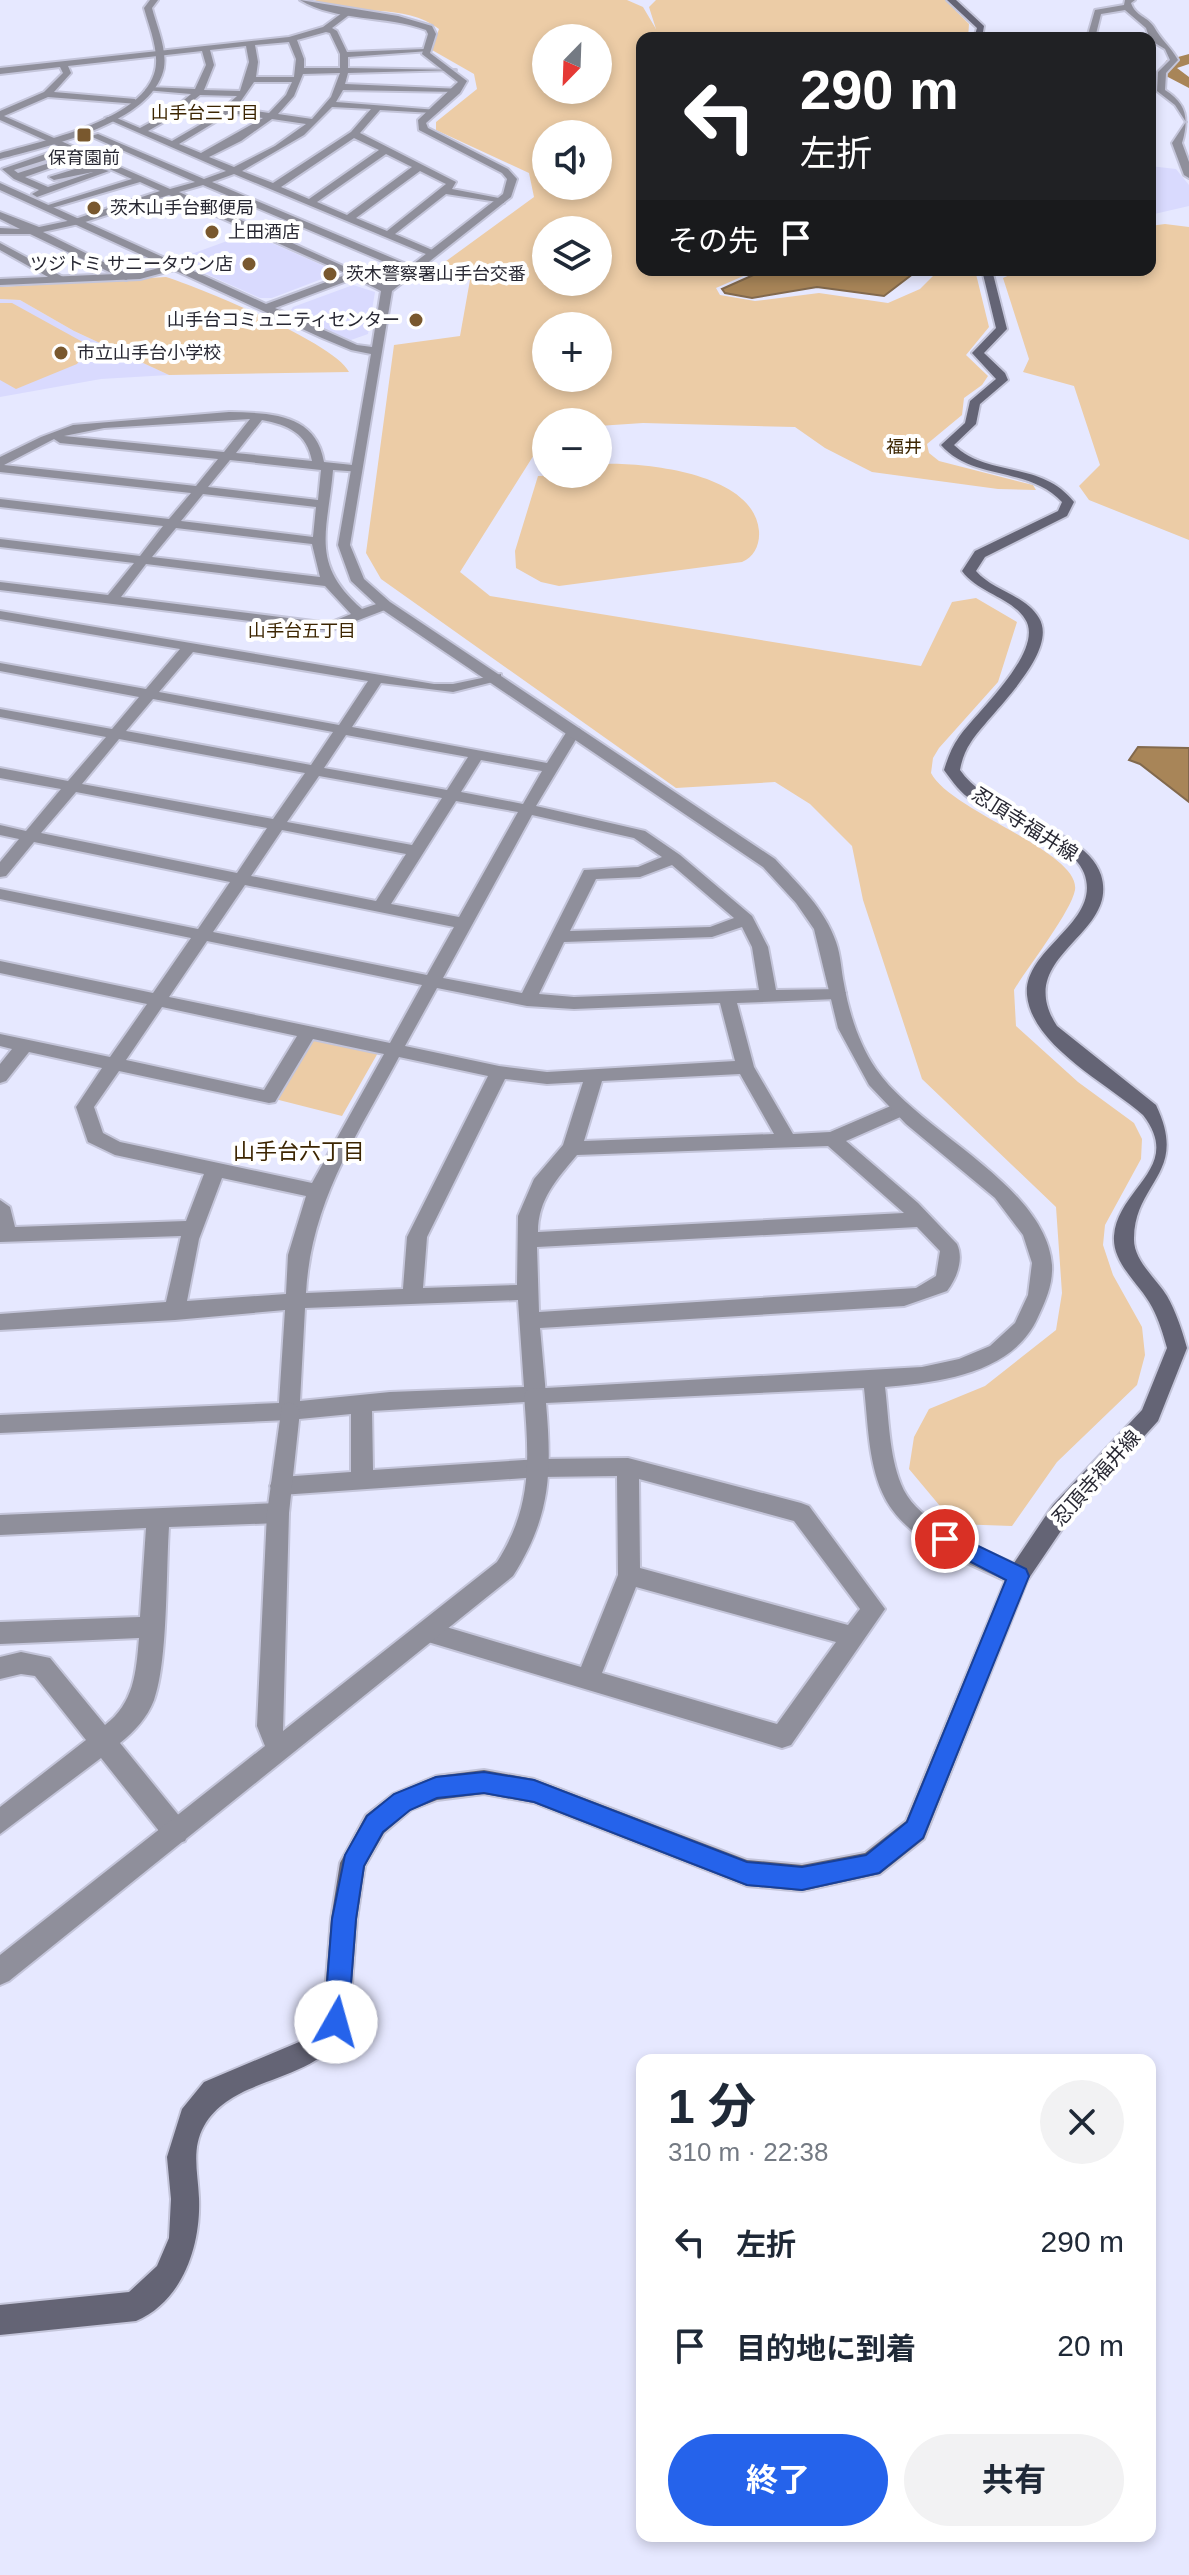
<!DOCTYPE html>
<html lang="ja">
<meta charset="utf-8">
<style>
:root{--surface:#fff;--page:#f2f2f3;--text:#1f2937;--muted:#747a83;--accent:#2563eb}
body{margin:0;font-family:Arial,"Noto Sans JP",sans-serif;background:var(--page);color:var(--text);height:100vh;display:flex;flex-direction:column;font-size:30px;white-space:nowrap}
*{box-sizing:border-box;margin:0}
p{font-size:26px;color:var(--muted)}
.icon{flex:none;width:44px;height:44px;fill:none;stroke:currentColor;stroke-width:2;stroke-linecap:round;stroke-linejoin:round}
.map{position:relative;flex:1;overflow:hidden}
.panel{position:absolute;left:636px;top:2054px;width:520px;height:488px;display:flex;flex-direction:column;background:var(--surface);border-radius:16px;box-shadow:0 4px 12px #0003}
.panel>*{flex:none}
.guide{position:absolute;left:636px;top:32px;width:520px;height:244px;border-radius:16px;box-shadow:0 4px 12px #0003;background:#202124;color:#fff;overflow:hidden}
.needle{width:52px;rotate:203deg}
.tools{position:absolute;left:532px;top:24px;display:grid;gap:16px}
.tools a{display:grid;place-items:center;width:80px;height:80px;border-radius:50%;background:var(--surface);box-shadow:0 4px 12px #0003;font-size:40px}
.pin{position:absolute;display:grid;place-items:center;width:68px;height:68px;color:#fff;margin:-34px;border:4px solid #fff;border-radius:50%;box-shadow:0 2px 8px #0007}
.me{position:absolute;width:88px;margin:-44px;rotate:7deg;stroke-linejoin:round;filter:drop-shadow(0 0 6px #0008)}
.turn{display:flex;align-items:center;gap:28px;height:168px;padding:0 32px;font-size:36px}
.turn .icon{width:104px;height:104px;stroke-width:2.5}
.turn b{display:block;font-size:56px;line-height:68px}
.then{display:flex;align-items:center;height:76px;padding:0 32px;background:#0003;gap:16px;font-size:30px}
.round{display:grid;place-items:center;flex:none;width:84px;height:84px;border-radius:42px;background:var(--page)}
.overview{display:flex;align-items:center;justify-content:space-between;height:136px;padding:0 32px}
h1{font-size:48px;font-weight:700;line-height:60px}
.action{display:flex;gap:16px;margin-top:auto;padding:16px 32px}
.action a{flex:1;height:92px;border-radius:48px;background:var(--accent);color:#fff;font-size:32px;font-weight:700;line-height:92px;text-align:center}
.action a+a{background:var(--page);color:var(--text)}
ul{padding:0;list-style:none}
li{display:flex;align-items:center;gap:24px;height:104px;padding:0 32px}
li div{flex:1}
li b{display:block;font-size:30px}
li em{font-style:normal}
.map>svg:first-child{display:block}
.built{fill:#d9dafe}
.green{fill:#eccca6;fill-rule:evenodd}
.water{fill:#a88558;stroke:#82694d;stroke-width:2}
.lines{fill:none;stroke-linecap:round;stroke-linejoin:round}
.river{fill:#a88558;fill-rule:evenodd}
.minor-casing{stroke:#c4c5da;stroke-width:4}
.tertiary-casing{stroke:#c4c5da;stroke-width:4}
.secondary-casing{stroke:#c4c5da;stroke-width:4}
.minor{fill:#8f8f9b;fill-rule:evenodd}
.tertiary{fill:#8f8f9b;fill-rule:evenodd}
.secondary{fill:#646475;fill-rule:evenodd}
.route{fill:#2563eb;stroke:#184099;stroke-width:2}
.poi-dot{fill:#79582e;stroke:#fff;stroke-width:3}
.labels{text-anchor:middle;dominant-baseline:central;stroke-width:8;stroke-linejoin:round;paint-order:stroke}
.far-neighbourhood-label{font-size:18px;fill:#3c2501;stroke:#fff}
.far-poi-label{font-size:18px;fill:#282833;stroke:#fff;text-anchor:start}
.street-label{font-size:20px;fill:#282833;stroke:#fff}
.neighbourhood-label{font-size:22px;fill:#3c2501;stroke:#fff}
</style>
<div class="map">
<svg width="1189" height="2575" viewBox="0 0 1189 2575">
<rect width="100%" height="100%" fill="#e6e8ff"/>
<path class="built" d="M1150 166 1176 169 1189 185V206L1150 215Z
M249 233 333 270 321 274 327 277 272 298H260L175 260Z
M353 285 375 292 368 334 351 340 339 337 289 313 293 307Z
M0 299 20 300 74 331 169 375 101 379 0 397Z"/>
<path class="green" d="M314 0H627L643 7 656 29 649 7 656 0H945L969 24 968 38H642V270H757L716 288 720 295 755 301 819 293 888 303 920 289 939 270H975L989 327 966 355 988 376 982 385 964 398 962 415 927 444 929 453 939 461 1033 485 1036 490 998 489 872 472 825 448 795 427 643 423 598 426V422H546V442L537 450 460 572 490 596 921 666 952 602 976 598 1017 622 998 682 939 748 933 758 931 773C950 811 1081 852 1075 890 1071 912 1027 968 1014 990L1016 1026 1078 1082 1134 1123 1142 1139 1141 1159 1105 1225 1103 1245 1113 1275 1142 1327 1145 1355 1137 1385 1057 1462 1012 1526 955 1524 909 1469 914 1437 929 1409 985 1386 1056 1330 1062 1293 1056 1207 922 1079 863 900 852 846 810 804 775 782 676 788 381 579 366 553 394 345 460 336 470 280 427 275 534 197 529 173 436 130V122L477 89 474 74 432 50 439 29C405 2 353 17 314 0ZM546 38H598V90H546ZM546 134H598V186H546ZM546 230H598V282H546ZM546 326H598V378H546Z
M1165 224 1189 227V540L1089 500 1079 486 1100 465 1074 386 1023 372 1029 359 1003 278 1020 270H1150V226Z
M166 277C201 288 335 343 349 372L169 375 74 331 20 300 0 299V287Z
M0 303H12L90 346 77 364 16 389 0 380Z
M598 464C642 462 754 472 759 531 760 545 754 557 742 562L559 586 541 582 516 568 515 551 538 476 598 474Z
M312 1036 379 1051 342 1116 275 1099Z"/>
<path class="water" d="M783 270H918L884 296 817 287 752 298 725 293 722 289 760 272Z
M1138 747 1189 748V802L1140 764 1129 760Z"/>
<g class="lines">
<path class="river" d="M1189 54V64L1177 68 1189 77V88L1166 76 1161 68 1167 60Z"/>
<defs>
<path id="minor" d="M1125 0H1135L1131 3C1135 16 1148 17 1154 27 1161 40 1171 47 1178 60L1166 73 1165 90C1187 104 1189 119 1182 143L1189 162V178L1184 175 1172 143 1186 122 1175 105 1157 91 1158 72 1170 60 1165 49 1150 40 1146 28 1125 10 1101 14 1095 38H1087L1095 10 1124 5Z
M346 10 353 12 332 28 337 31 347 52 425 49 429 51 348 57V68L456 70 348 73 345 84 462 89 458 92 343 90 336 102 437 110 433 113 380 110 360 133 456 182 452 189 504 199V203L446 194 395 234 437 252 433 257 234 174 212 182 416 268V272H408L203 185 179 192 361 274 352 276 169 195 79 224 43 232 130 275 131 277 126 280 30 234H0V228L20 229 0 219V212L39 227 72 220 160 191 140 182 45 210V206L132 179 0 120V111L44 92 63 73 60 67 0 74V68L289 37 323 27ZM326 32 330 33 340 54V68H304V59L297 40ZM289 42 296 59 294 77H256L258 62 255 45ZM246 46 249 62 240 91 204 90 214 65 210 50ZM202 51 206 65 195 89 149 87 145 90 191 94 170 112 140 128 112 116 105 118 226 171 204 179 98 134 90 136 195 182 170 189 4 116 48 97 138 104 135 99 54 92 71 73 68 66ZM340 73 331 97 312 119 278 114 294 96 303 74ZM254 82H292L286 95 269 113 236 108ZM200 95 237 96 215 116 172 141 148 131 176 115ZM332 107 371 109 351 132 273 183 242 171 304 135ZM230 113 263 118 201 153 179 144ZM272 119 306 124 275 146 234 167 209 157 241 141ZM354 138 379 150 309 199 281 187ZM386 154 412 167 347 215 317 202ZM420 171 446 184 387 231 356 218Z
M54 151 71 154 76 159 25 177 48 187 93 172 54 180 49 177 88 165 109 171 37 197 32 194 39 190 14 179 2 169ZM55 157 65 158 18 173 14 170Z
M0 243 65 278 66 280 57 282 0 250Z
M229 412C270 413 316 413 324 462L362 466V472L333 470C328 531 309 563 362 609L385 601 392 605 390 608 330 631 0 590V582L108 595 134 563 0 547V539L140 556 163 526 0 507V499L169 519 191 493 0 472V457L41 437 73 425ZM250 419 224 452 64 436 104 428ZM262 420C288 425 307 433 312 461L236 453ZM54 439 60 443 218 459 196 486 4 465ZM230 460 321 470 318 500 208 487ZM203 494 316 507 313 537 181 521ZM176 528 312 544 320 577 152 557ZM146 564 325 586 351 614 329 623 121 597Z
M0 611 434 684H453L501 674V680L453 692 381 683 352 727 547 763 569 728H579L581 731 536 806 645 831 680 855 752 916 768 947 776 990 843 989 846 993 837 999 737 1003 754 1067 793 1134 830 1132 893 1105H905L908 1110 905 1115 846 1141 918 1203 957 1244C964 1259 957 1278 947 1291L904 1306 540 1328 546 1395 542 1401 372 1411 373 1470 540 1459 628 1458 801 1503 809 1506 885 1609 791 1745 782 1748 418 1639 414 1632 418 1625 426 1621 581 1667 618 1575 617 1476 540 1477 281 1495 273 1493 270 1486 273 1479 281 1477 351 1472V1414L289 1420 0 1433V1415L279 1403 285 1310 175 1320 0 1330V1314L166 1302 181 1236 0 1242V1200L10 1207 15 1227 186 1221 204 1174 115 1155 88 1142 76 1107 102 1068 29 1052 6 1081 0 1083V1064L12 1049 0 1046V1034L110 1057 147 1004 0 973V961L153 993 191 938 0 899V889L198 929 230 882 34 842 6 876 0 877V862L19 839 0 835V825L26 831 61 789 0 778V768L68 781 106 737 0 717V709L112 729 139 697 0 671V663L146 689 180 649 0 619ZM193 652 368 681 339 725 159 692ZM153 699 333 732 311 765 126 731ZM346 735 468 757 447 790 324 768ZM119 739 305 773 273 819 82 784ZM481 760 542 771 523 804 461 792ZM319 776 442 798 412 845 287 822ZM76 792 267 828 237 873 41 833ZM456 801 518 812 459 917 391 904ZM532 815 634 838 662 857 638 867 584 870 522 993 443 978ZM282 830 406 854 376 901 251 876ZM672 865 734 918 710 927 570 931 596 879 640 877ZM245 885 454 927 427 975 213 932ZM742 927 752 947 759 990 574 997 539 994 564 942 712 937ZM207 941 422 985 390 1043 169 997ZM437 988 527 1006 574 1009 720 1003 735 1061 547 1072 499 1066 405 1046ZM162 1007 297 1036 264 1090 126 1060ZM313 1039 384 1054 312 1183 120 1142 103 1133 94 1107 119 1071 269 1103 275 1102ZM399 1057 488 1076 407 1237 403 1289 306 1293C311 1201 357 1136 399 1057ZM740 1074 774 1134 584 1141 602 1081ZM505 1079 547 1084 583 1082 563 1145 534 1179 518 1216 517 1285 423 1288 427 1237ZM828 1146 904 1213 538 1232C538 1199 557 1179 577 1155ZM222 1178 306 1196 288 1255 286 1294 187 1301 199 1239ZM917 1227 940 1251 936 1276 916 1288 539 1312 537 1247ZM518 1300 524 1387 390 1392 300 1401 305 1308ZM639 1479 794 1521 860 1609 848 1625 640 1568ZM636 1587 836 1642 777 1724 602 1673Z
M278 1503 286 1506 289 1513 286 1520 278 1523 169 1527C166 1572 168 1662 154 1700 147 1718 135 1731 120 1743L185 1823 189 1832 185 1841 176 1844 167 1841 101 1758 0 1834V1807L86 1740 35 1676 21 1674 0 1679V1657L21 1652 50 1658 105 1725C134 1703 136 1673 139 1638L0 1644V1622L140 1617 146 1528 0 1535V1515Z"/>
<path id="tertiary" d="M150 0H158L152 8C157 28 170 55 162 75 144 125 46 147 0 159V153C42 141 139 121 154 74 161 54 149 27 144 8Z
M300 0 398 16 432 26 436 34 430 53 467 81 460 93 426 123 428 128 508 169 517 179 511 197 392 291 350 545 364 579 390 602 775 859C798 884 825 909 836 942 841 956 841 970 844 984 849 1013 859 1044 876 1069 919 1132 1046 1185 1052 1265 1053 1284 1046 1300 1038 1317 1013 1374 939 1382 885 1387 889 1419 889 1454 901 1484 917 1526 988 1551 1026 1569L1029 1576 1026 1583 1018 1586 1010 1583C965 1561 903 1541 882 1492 868 1460 868 1422 864 1388L546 1403C552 1472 551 1516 513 1576L9 1981 0 1985V1955L265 1746 257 1726 267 1513 282 1405 289 1402 296 1405 300 1411 289 1513 283 1731 497 1562C533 1506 529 1459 524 1395L528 1389 922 1367 959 1359 990 1346 1015 1323 1028 1295 1032 1263 1023 1235 995 1198 906 1124 869 1085 838 1028 814 929 796 903 763 867 380 608 351 581 338 545 371 354 351 350 322 338 174 270 140 279 0 285V279L140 273 166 266 0 190V183L266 304 356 271 386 285 503 194 507 179 502 173 419 130 418 120 458 82 422 54 428 34 426 30C386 15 336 22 300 0ZM355 278 381 291 372 347 357 345 275 308Z"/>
<path id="secondary" d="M947 0H956L984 26 982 38H974L977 28Z
M982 270H992L1007 329 984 353 1005 373 1008 380 980 404 976 424 954 445C988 478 1041 460 1074 502L1067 516 985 557 976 571C993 591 1026 595 1039 618 1060 653 988 715 971 742 965 751 962 759 960 770 990 815 1086 828 1101 875 1120 936 1011 955 1057 1026L1156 1105C1189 1174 1135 1181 1134 1238 1133 1260 1156 1278 1167 1296 1176 1312 1182 1330 1187 1348L1158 1421 1069 1519 1027 1581 924 1839 880 1874 802 1891 747 1886 534 1803 484 1794 437 1800 411 1810 384 1833 365 1866 357 1919 349 2022C322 2087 235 2071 204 2126 191 2149 198 2173 199 2198 201 2245 183 2301 136 2321L0 2335V2305L129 2292 157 2266 169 2238 171 2199 167 2157 182 2109 204 2082 299 2042 323 2016 331 1919 340 1863 366 1815 393 1794 436 1776 484 1770 534 1779 747 1860 802 1865 865 1853 906 1821 1010 1569 1053 1505 1142 1410 1167 1348C1163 1334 1159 1320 1152 1307 1141 1285 1112 1264 1114 1236 1118 1187 1184 1168 1143 1115 1107 1083 1032 1046 1027 995 1023 948 1103 922 1084 873 1072 841 1001 821 973 801 960 793 953 782 944 770 948 757 952 747 959 737 976 713 1046 650 1025 619 1011 597 978 593 962 571L975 551 1058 511 1062 502C1029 466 972 481 941 445L965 423 970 401 996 379 972 353 996 328Z"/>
</defs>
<use href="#minor" class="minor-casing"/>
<use href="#tertiary" class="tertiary-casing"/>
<use href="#secondary" class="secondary-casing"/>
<use href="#minor" class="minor"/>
<use href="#tertiary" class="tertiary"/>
<use href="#secondary" class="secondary"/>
</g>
<path class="route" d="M945 1530 1026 1569 1029 1576 923 1838 879 1873 802 1890 747 1885 534 1802 484 1793 437 1798 410 1810 383 1832 364 1866 356 1919 348 2022 345 2030 336 2034 328 2030 324 2022 332 1919 345 1855 367 1816 394 1794 436 1777 484 1772 534 1780 747 1862 802 1867 866 1855 907 1822 1006 1580 938 1545 935 1539Z"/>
<g class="poi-dot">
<rect x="76" y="127" width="16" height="16" rx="4"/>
<circle cx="94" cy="208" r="8"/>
<circle cx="212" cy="232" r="8"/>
<circle cx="249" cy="264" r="8"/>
<circle cx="330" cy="274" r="8"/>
<circle cx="416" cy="320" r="8"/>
<circle cx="61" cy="353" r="8"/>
</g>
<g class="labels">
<g class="far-neighbourhood-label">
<text x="205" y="113">山手台三丁目</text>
<text x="904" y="447">福井</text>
<text x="302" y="631">山手台五丁目</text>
</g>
<g class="far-poi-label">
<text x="84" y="158" text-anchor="middle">保育園前</text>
<text x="110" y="208">茨木山手台郵便局</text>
<text x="228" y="232">上田酒店</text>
<text x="233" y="264" text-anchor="end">ツジトミ サニータウン店</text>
<text x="346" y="274">茨木警察署山手台交番</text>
<text x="400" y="320" text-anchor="end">山手台コミュニティセンター</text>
<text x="77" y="353">市立山手台小学校</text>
</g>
<g class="street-label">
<text transform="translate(1025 824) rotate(32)">忍頂寺福井線</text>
<text transform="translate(1096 1478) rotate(-48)">忍頂寺福井線</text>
</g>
<g class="neighbourhood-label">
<text x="299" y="1151">山手台六丁目</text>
</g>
</g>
</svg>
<div class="tools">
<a><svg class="needle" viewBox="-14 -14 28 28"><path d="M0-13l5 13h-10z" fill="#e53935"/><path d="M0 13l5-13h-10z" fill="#747a83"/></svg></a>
<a><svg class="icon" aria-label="sound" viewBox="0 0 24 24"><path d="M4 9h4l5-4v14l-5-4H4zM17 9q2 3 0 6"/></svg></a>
<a><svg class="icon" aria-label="layers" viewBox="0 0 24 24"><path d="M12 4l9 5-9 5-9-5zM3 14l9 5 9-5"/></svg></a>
<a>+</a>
<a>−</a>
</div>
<div class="pin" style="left:945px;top:1539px;background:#d93025"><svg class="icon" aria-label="arrive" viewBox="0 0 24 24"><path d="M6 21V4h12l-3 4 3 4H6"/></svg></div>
<svg class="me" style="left:336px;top:2022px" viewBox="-20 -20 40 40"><circle r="19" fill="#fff"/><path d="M0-13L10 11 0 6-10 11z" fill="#2563eb"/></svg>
<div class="guide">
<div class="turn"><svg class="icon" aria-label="left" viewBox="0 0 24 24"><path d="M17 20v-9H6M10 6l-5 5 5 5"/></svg><div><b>290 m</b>左折</div></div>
<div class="then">その先<svg class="icon" aria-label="arrive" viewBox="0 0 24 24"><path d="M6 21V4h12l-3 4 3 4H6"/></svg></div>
</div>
<section class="panel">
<div class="overview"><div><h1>1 分</h1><p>310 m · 22:38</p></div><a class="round"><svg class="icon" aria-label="close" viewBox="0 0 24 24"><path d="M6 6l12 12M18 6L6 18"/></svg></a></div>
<ul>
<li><svg class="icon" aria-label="left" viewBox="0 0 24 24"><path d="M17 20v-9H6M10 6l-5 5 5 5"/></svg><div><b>左折</b></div><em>290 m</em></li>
<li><svg class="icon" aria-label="arrive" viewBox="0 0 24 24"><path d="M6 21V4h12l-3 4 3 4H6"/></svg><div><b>目的地に到着</b></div><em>20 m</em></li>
</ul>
<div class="action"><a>終了</a><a>共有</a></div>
</section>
</div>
